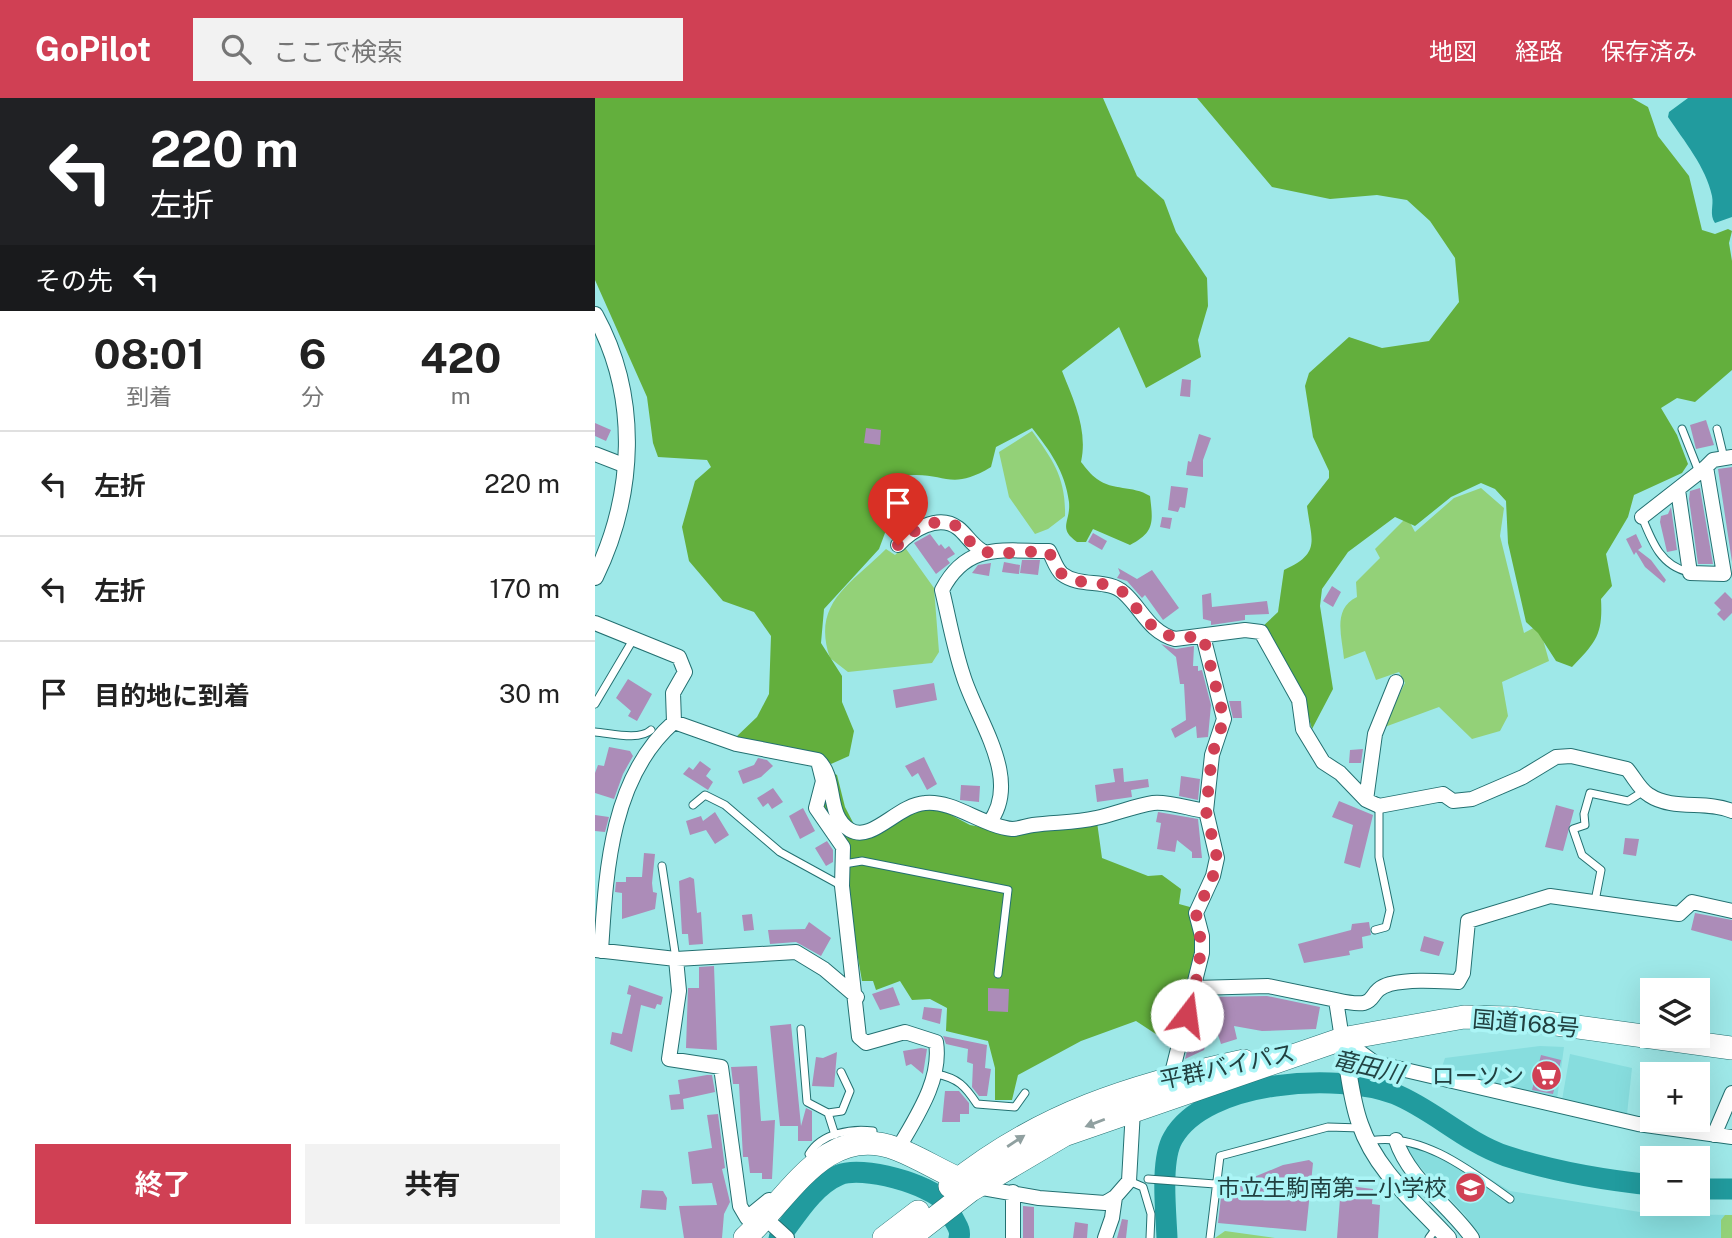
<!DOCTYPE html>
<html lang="ja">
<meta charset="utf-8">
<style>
:root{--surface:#fff;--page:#f2f2f2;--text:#222;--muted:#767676;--line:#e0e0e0;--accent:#d04054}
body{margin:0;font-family:"Public Sans","Noto Sans JP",sans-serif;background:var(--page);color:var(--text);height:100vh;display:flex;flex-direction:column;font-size:26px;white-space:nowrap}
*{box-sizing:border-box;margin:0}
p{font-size:23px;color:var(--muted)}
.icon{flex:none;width:38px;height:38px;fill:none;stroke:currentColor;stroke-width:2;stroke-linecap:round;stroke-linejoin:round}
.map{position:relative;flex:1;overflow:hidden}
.details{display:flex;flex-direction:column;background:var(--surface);width:595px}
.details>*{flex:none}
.guide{background:#202124;color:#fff;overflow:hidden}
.buttons{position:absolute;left:1045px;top:880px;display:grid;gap:14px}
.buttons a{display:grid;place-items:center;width:70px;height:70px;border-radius:0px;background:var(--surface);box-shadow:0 7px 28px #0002;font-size:35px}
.pin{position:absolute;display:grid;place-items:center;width:60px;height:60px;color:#fff;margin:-72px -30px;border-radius:50% 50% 50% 0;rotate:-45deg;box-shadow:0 0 7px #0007}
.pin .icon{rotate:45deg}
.me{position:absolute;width:77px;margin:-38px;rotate:15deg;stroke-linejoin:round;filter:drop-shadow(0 0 5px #0008)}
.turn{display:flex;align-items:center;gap:24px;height:147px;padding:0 35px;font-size:32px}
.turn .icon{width:91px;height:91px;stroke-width:2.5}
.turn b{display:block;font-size:49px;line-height:60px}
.then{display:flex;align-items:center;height:66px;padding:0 35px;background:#0003;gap:14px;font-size:26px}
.eta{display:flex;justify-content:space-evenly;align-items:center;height:119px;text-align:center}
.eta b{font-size:42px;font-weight:700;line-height:49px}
.cta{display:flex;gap:14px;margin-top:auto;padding:14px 35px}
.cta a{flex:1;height:80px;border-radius:0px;background:var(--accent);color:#fff;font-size:28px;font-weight:700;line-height:80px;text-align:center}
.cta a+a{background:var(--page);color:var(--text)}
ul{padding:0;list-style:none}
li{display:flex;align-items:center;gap:21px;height:105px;padding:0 35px;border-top:2px solid var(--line)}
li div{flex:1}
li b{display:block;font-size:26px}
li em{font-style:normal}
header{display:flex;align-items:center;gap:42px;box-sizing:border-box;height:98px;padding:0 35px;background:var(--accent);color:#fff}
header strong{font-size:33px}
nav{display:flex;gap:38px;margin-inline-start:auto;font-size:24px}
.search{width:490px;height:63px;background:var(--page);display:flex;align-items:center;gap:18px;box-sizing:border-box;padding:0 24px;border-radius:0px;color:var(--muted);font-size:26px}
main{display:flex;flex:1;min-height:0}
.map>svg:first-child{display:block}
.built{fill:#87ddde}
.green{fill:#93d178}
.forest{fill:#63af3d}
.water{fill:#219b9e}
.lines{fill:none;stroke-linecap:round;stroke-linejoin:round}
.river{stroke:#219b9e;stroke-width:21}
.building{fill:#ac8cb8}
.service-casing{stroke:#237071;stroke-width:9}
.minor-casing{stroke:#237071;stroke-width:16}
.tertiary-casing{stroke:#237071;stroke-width:18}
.trunk-casing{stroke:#237071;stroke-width:24}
.service{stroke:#fff;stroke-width:7}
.minor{stroke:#fff;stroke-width:14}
.tertiary{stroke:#fff;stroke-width:16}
.trunk{stroke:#fff;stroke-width:23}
.oneway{fill:#90a0a0}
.route{stroke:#d04054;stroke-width:12;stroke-dasharray:0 21.6}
.labels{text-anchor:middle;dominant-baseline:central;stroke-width:7;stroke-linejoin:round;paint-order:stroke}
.street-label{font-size:23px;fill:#214040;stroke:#abf5f6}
.poi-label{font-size:23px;fill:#214040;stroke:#abf5f6;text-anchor:end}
.water-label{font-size:24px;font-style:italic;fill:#244;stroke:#abf5f6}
</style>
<header>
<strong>GoPilot</strong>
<div class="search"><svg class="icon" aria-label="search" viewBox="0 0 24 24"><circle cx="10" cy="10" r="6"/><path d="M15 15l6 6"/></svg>ここで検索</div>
<nav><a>地図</a><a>経路</a><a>保存済み</a></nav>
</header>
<main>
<section class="details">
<div class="guide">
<div class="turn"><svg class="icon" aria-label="left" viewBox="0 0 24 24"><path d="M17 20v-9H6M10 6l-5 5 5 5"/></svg><div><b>220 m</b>左折</div></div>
<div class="then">その先<svg class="icon" aria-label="left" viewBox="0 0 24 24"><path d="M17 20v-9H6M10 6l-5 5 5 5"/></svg></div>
</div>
<div class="eta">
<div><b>08:01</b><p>到着</p></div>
<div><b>6</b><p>分</p></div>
<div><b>420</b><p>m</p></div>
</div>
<ul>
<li><svg class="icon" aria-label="left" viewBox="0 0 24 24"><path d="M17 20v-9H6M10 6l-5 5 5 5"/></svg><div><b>左折</b></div><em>220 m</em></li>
<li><svg class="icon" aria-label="left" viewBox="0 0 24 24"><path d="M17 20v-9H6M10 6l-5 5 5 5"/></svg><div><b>左折</b></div><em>170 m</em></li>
<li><svg class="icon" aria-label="arrive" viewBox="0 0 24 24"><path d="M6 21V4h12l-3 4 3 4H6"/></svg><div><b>目的地に到着</b></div><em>30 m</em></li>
</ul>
<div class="cta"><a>終了</a><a>共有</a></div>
</section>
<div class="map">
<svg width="1137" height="1140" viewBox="0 0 1137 1140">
<rect width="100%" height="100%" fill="#9ee8e8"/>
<path class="built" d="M945 948 969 949 962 1001 846 972 850 960Z
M975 956 1037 970 1032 1016 967 1002Z
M809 1039 853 1055 915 1093 1057 1116 1137 1117V1140H885L870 1117 812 1055Z"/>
<path class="green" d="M437 333C458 362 471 380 470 418L453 431 440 436 414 399 404 354Z
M886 390 909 410 905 438 929 535 944 527 954 563 907 584 913 618 905 633 877 641 844 609 787 630 810 585 804 574 781 582 770 553 749 561C747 538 737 511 762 499L761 484 785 460 780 451 812 419 820 434 859 400Z
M309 448 339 490 344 554 337 565 253 574 235 560C216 505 256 486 291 451L300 457Z
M1130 1117H1137V1140H1126V1122Z
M630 1133 680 1140H620Z"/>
<path class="forest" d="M0 0H508L542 78 569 102 581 134 612 180 613 208 603 242 606 259 551 290 524 229 467 273C479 303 493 332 486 364 491 370 496 377 502 381 518 393 537 387 555 398 558 424 560 434 535 447L498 431 491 444H482C462 430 476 424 474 404 470 373 455 353 437 330L401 349 396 369C353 395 350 372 307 378L298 393 291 418 293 427 284 451 229 511 226 545 247 578V604L259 633 254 658 236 666C227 650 161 644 140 640L162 619 174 596 176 538 159 514 128 503 94 463 87 429 100 383 116 369 112 362 63 359 58 345 52 299 0 182Z
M602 0H1037L1053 9 1063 38 1094 78 1107 132 1120 136 1133 131 1137 133 1134 145 1137 163V272L1100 304 1082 300 1066 310 1082 337 1093 366 1087 375 1039 397 1033 419 1011 456 1017 488 1006 501C1008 537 1001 544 977 569L961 563 943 535 931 524 913 445 911 403 900 391 886 385 856 399 820 428 800 419 753 454 727 491 725 508 738 591 717 631 709 603 666 530 683 514 689 472C727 455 716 442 712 408L734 380V373L718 339 710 288 714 275 754 239 787 250 834 243 864 204 860 160 835 123 812 102 782 97 735 101 677 89Z
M228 670 242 677 250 709 265 738 322 712 343 710 375 727 418 735 438 731 455 733 472 727 502 724 507 760 553 778 567 777 586 791 584 806 595 809 603 842 579 948 541 923 486 943 423 977 417 1002H400V970L393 943 351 933 352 910 335 901 317 902 305 883 281 892 278 883H267L253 802V752L227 716Z"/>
<path class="water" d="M1093 0H1137V119L1120 125C1114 116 1119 108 1117 98 1111 69 1089 43 1073 19L1074 14Z"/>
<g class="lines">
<path class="river" d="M1102 1091H1137
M184 1140C201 1118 218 1088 244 1077 267 1067 335 1086 351 1105 354 1109 356 1116 358 1120 362 1128 366 1132 364 1140
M572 1140C571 1114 565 1062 578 1040 611 982 743 974 800 996 839 1012 870 1044 911 1058 957 1073 1009 1082 1057 1087"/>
</g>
<path class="building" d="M587 281 596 282 595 299 585 298Z
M1111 322 1119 347 1101 351 1095 327Z
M0 325 16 332 11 343 0 338Z
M271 330 286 332 285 347 269 345Z
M604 336 616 340 608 362V379L591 377 593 363 596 364Z
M1137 369V464L1123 371Z
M576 388 593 390 590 410 585 409 583 414 573 412Z
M1105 390 1118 466H1103L1094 401 1095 393Z
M1076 409 1082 452 1072 454 1065 424 1066 418 1073 416Z
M567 419 577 420 575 431 565 429Z
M498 435 512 443 507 452 493 444Z
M335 436 344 448 346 446 350 451 354 448 360 456 352 461 355 465 341 476 319 445Z
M1041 436 1047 449 1043 452 1056 462 1071 482 1069 485 1050 469 1041 454 1039 457 1031 441Z
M427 462H445L443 477 425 475Z
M409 464 425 467 424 476 407 474Z
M396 465 394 478 377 475 383 467Z
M523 470 542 481 557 472 584 510 568 522 550 497 547 500 532 483 522 480 525 475Z
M737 488 746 494 738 509 728 503Z
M1130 494 1137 501V515L1129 523 1122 516 1126 512 1119 505Z
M616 495 617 509 672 503 674 516 650 517V522L616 527V523L608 521 607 497Z
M566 546 581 551 599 548 598 568H603V573L607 572 616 607 613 639 602 640 601 628 580 640 576 631 591 622 589 586H585L581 559Z
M33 581 57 596 42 623 33 618 36 613 21 600Z
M339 585 342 602 301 610 298 592Z
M634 603H646L647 620H638Z
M14 649 35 653 38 658 28 676 19 701 0 695V675L3 667 9 668Z
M768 651 766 665H754L755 652Z
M329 659 342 686 332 692 323 675 317 679 310 668Z
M163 660 172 662 178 668 166 679 148 686 143 673 159 667Z
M105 663 116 671 111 678 118 684 113 692 88 676 94 669 98 672Z
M528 670 529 684 553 681 554 689 536 692 537 699 502 704 500 687 520 684 518 671Z
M586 678 605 681 603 702 584 698Z
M366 687 385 688 384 704 365 702Z
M178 690 188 704 177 711 173 705 168 709 162 700Z
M744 703 778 717 765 770 749 765 758 727 737 719Z
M961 707 979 712 968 753 950 749Z
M208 710 220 733 205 741 194 718Z
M120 714 134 737 120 746 111 732 95 737 91 723 106 718 108 723Z
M563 714 603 721 607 760H597V754L582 742 580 754 562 751 566 725 561 724Z
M0 717 14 719 10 734 0 733Z
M1030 740 1044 741 1041 758 1028 756Z
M232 743 238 752V764L231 768 220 750Z
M49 755 60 756 57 785 58 794 62 795 60 811 27 821V795L20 794 21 784H31V779H47Z
M95 779 99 781 102 815 106 814 108 846 94 847 93 836H87L84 783Z
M1100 815 1137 822V843L1096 832Z
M157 816 159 832 149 833 147 817Z
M214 824 236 840 226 858 201 844 175 846 173 832 210 831Z
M774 824 776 837 767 839 768 850 754 853 755 857 709 865 703 846 756 832 757 826Z
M829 838 849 844 844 858 825 853Z
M119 868 122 952 91 950 93 890H104V869Z
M34 887 68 899 66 907 62 906 60 911 46 907 37 954 15 946 17 934 27 936 36 897 32 896Z
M298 889 305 907 285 912 277 896Z
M393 890 414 891 413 914 393 913Z
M672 898 725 909 721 931 667 933 639 928 642 941 626 946 618 921 609 952 590 961 606 899Z
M329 909 347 911 345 926 327 921Z
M196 926 206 1028 211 1010 217 1013V1043H203V1028H185L175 928Z
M348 938 392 947 390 970 396 971 392 998H384L377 989 378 966 372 964 373 951 351 946Z
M326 950 332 951 328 976 316 966 311 968 308 953Z
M242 954 239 989 217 988 221 959 228 960Z
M946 957 966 962 958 996 937 992Z
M162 968 166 1023 180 1022 177 1081H167V1075H155L153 1059H148L144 986H138L136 969Z
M112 977H117L120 994 88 1001 89 1011 76 1012 74 997 85 996 83 982Z
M350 993H364L374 1005V1016H365V1024H347Z
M123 1016 130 1070 127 1071 135 1104 129 1116 127 1140H89L84 1108 122 1107 117 1085 97 1086 93 1054 117 1050 112 1017Z
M714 1062 718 1065 711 1133 623 1125 628 1082 659 1079 688 1067Z
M746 1087 778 1091 777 1106 785 1107 783 1140H742Z
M47 1092 68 1093 72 1100 71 1112 45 1110Z
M428 1108 439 1109V1140H428Z
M527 1121 533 1122 531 1140H522Z
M480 1124 493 1126 492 1140H478Z"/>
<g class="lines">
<defs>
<path id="service" d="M1087 331 1104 374
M1122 331 1129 360
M1047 419C1057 444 1066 468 1094 474
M0 606 39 540
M0 634C15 635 44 643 56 632
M98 707 110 697 130 707 185 754 247 788
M249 766 267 763 413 792 403 876
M67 768 81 861
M1000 803 1006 772 987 757 978 731 990 727 989 716 995 695 1033 703 1049 693
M780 832 791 829 795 812 784 759V708
M206 931 212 1004 233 1015 240 1037
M341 976C363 980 370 988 382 1006L420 1009 430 995
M233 1015 247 1013 255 993 246 974
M774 1043C825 1033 876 1073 915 1101
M219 1063 214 1056C226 1035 257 1030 278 1033V1041
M553 1081 620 1086
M534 1083 548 1089 556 1116 555 1140
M615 1140 625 1058 733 1029 766 1030
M834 1140 842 1129"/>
<path id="minor" d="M0 356 31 368
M1083 392 1095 475 1129 476 1111 369 1118 362 1137 359
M1047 419 1111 369
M303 447C316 433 343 415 363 430 371 436 376 446 387 453
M0 525 84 559 90 574 78 595 79 624
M224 667 228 683 221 710 248 749 247 788 264 939 271 945 310 934 341 944C347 982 321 1019 303 1051
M771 702 780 636 801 584
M394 725C428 681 381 621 368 577 359 550 354 521 347 492 372 444 407 453 454 453 458 460 461 471 467 476 485 490 513 480 529 495 547 511 554 534 580 541L650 532 666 534 704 602 708 631 728 664 745 675 771 702 784 708 848 696 858 703 877 701 928 679 961 659 976 658 1032 671C1039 679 1045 692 1054 697 1078 713 1111 702 1137 713
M0 852 81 861 84 893 74 961 126 969 145 1108 152 1120 174 1102
M6 853C11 775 15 680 79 624L141 646 223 662C243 681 230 717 255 732 277 745 302 707 330 705 359 702 387 728 417 731 424 731 431 728 438 727 458 724 481 725 501 720 520 716 539 708 558 705 573 703 595 711 611 713
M81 861 201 854 229 871 262 899
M600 890 673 888 741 902 747 941 780 965 1043 1026 1137 1039
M741 902C790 913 767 894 795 886 817 881 841 883 863 884L868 875 873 823 955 798 1084 816 1097 804 1137 813
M576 979 607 855V838L601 815 618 778 622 760 611 713 617 657 629 621 608 538
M1119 1037 1137 995
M801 1042C814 1082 854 1107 877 1140
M382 1089 444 1100 510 1105 520 1099 534 1083 538 1012
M170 1120 192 1140
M418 1140V1094
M510 1140 517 1120 520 1099"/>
<path id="tertiary" d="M0 217C45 299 40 397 0 479
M747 941C754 968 755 999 765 1026 781 1073 820 1104 853 1140"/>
<path id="trunk" d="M355 1088C444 1016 538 987 649 963
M150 1140C194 1100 231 1023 302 1051 328 1061 351 1077 376 1086
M289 1140 323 1114
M314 1140 376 1092 469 1037 747 941 869 919 916 920 1137 950"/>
</defs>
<use href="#service" class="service-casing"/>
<use href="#minor" class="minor-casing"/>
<use href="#tertiary" class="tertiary-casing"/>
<use href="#trunk" class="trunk-casing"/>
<use href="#service" class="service"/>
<use href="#minor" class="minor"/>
<use href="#tertiary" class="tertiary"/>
<use href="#trunk" class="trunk"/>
</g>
<defs><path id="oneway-solid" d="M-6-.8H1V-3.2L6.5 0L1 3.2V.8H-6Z" transform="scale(1.75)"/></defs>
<g class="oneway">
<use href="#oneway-solid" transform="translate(500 1025) rotate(159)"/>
<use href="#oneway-solid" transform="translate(421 1043) rotate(-33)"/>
</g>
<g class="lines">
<path class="route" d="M303 447C316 433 346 413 365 431 373 438 376 450 388 453 403 458 436 453 453 453 458 460 462 471 467 476 484 489 508 481 525 492 532 496 537 505 543 512 566 540 573 541 608 538L629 621 617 657 611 713 622 760 618 778 601 816C611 851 602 882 592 917"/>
</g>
<defs>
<symbol id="supermarket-disc" viewBox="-11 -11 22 22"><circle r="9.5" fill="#d04054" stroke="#abf5f6"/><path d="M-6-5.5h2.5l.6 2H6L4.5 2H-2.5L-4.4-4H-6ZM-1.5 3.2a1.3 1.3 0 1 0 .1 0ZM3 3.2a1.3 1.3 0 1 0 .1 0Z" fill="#fff"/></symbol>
<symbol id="school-disc" viewBox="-11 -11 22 22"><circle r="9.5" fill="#d04054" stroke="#abf5f6"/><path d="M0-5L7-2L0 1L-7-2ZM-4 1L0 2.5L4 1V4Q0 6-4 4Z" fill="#fff"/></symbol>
</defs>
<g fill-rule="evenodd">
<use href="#supermarket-disc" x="934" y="960" width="35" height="35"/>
<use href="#school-disc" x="858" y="1072" width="35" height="35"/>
</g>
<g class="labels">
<g class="street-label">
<text transform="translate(931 925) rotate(5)">国道168号</text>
<text transform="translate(632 968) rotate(-12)">平群バイパス</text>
</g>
<g class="poi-label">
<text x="929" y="977">ローソン</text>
<text x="852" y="1089">市立生駒南第二小学校</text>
</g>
<g class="water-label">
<text transform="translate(773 968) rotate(13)">竜田川</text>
</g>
</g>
</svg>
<div class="buttons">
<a><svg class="icon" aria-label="layers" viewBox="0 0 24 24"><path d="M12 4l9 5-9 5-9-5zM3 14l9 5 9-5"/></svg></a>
<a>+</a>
<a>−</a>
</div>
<div class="pin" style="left:303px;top:447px;background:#d93025"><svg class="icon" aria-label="arrive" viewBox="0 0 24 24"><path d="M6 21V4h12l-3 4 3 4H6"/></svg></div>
<svg class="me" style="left:592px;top:917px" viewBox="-20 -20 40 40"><circle r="19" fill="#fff"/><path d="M0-13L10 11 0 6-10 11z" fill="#d04054"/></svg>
</div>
</main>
